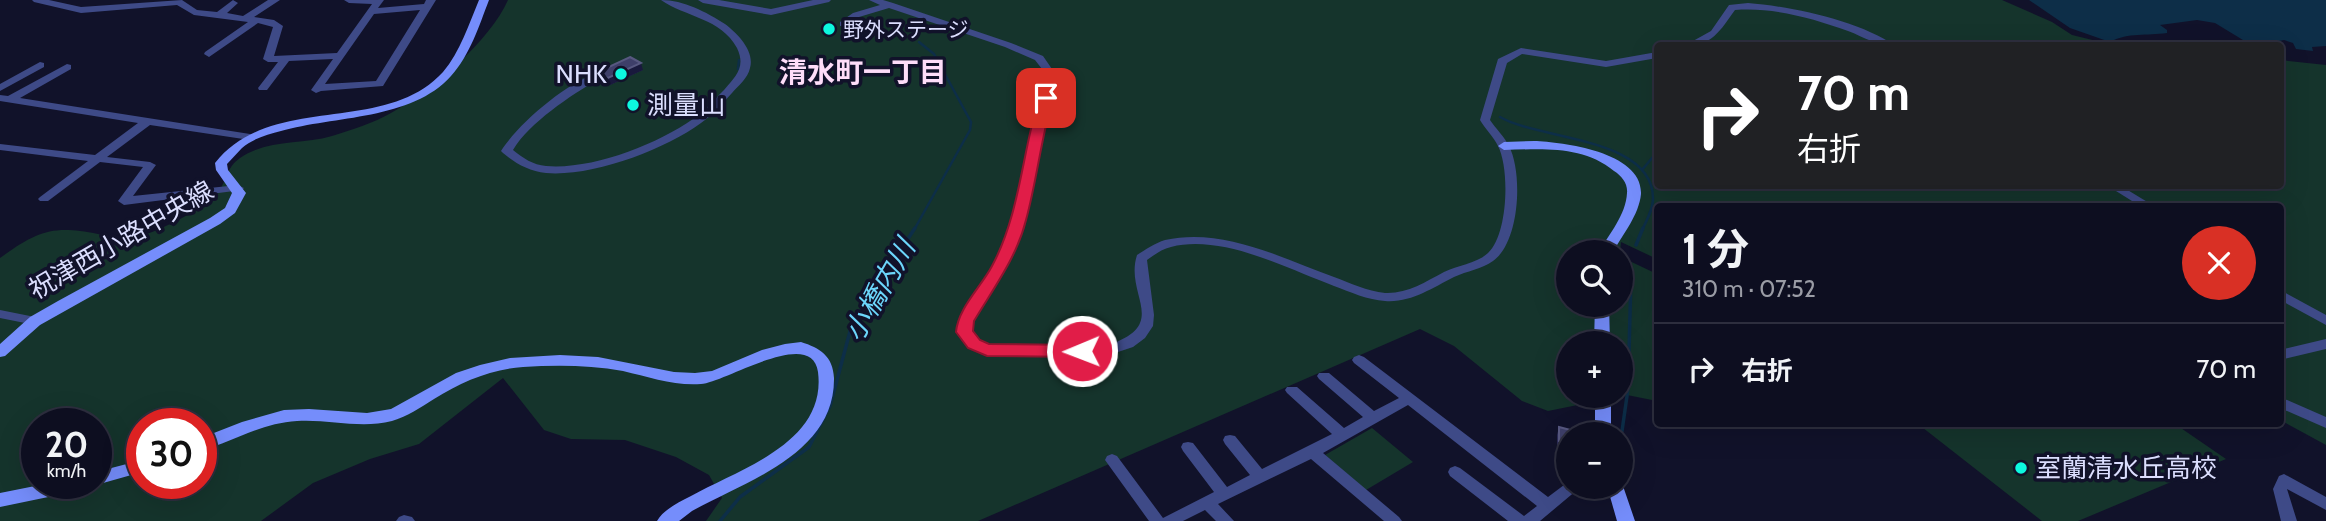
<!DOCTYPE html>
<html lang="ja">
<meta charset="utf-8">
<style>
:root{--surface:#0d0e20;--page:#161729;--text:#f1f3f6;--muted:#9a9ca5;--line:#2d2e3e}
body{margin:0;font-family:Cabin,"Noto Sans JP",sans-serif;background:var(--page);color:var(--text);height:100vh;display:flex;flex-direction:column;font-size:26px;white-space:nowrap}
*{box-sizing:border-box;margin:0}
p{font-size:23px;color:var(--muted)}
.icon{flex:none;width:38px;height:38px;fill:none;stroke:currentColor;stroke-width:2;stroke-linecap:round;stroke-linejoin:round}
.map{position:relative;flex:1;overflow:hidden}
.details{position:absolute;left:1654px;top:203px;width:630px;height:224px;display:flex;flex-direction:column;background:var(--surface);border-radius:7px;box-shadow:0 7px 28px #0002,0 0 0 2px var(--line)}
.details>*{flex:none}
.guide{position:absolute;left:1654px;top:42px;width:630px;height:147px;border-radius:7px;box-shadow:0 7px 28px #0002,0 0 0 2px var(--line);background:#202124;color:#fff;overflow:hidden}
.tools{position:absolute;left:1556px;top:240px;display:grid;gap:14px}
.tools a{display:grid;place-items:center;width:77px;height:77px;border-radius:50%;background:var(--surface);box-shadow:0 7px 28px #0002,0 0 0 2px var(--line);font-size:35px}
.speed{position:absolute;left:21px;top:408px;display:flex;gap:14px;font-size:35px;font-weight:700;text-align:center}
.speed>*{display:grid;place-content:center;width:91px;height:91px;border-radius:50%;background:var(--surface);box-shadow:0 7px 28px #0002,0 0 0 2px var(--line);line-height:1}
.speed small{font-size:18px;font-weight:400}
.speed .limit{border:10px solid #d22;background:#fff;color:#111}
.pin{position:absolute;display:grid;place-items:center;width:60px;height:60px;color:#fff;margin:-30px;border-radius:14px;box-shadow:0 4px 10px #0006}
.me{position:absolute;width:77px;margin:-38px;rotate:269deg;stroke-linejoin:round;filter:drop-shadow(0 0 5px #0008)}
.turn{display:flex;align-items:center;gap:24px;height:147px;padding:0 28px;font-size:32px}
.turn .icon{width:91px;height:91px;stroke-width:2.5}
.turn b{display:block;font-size:49px;line-height:60px}
.round{display:grid;place-items:center;flex:none;width:74px;height:74px;border-radius:37px;background:var(--page)}
.summary{display:flex;align-items:center;justify-content:space-between;height:119px;padding:0 28px}
h1{font-size:42px;font-weight:700;line-height:52px}
ul{padding:0;list-style:none}
li{display:flex;align-items:center;gap:21px;height:91px;padding:0 28px;border-top:2px solid var(--line)}
li div{flex:1}
li b{display:block;font-size:26px}
li em{font-style:normal}
.map>svg:first-child{display:block}
.green{fill:#15342c;fill-rule:evenodd}
.water{fill:#0d2e48}
.lines{fill:none;stroke-linecap:round;stroke-linejoin:round}
.stream-far1{stroke:#0d2e48;stroke-width:2.5}
.stream{stroke:#0d2e48;stroke-width:3.5}
.street{fill:#3e4a87;fill-rule:evenodd}
.secondary{fill:#758dfb;fill-rule:evenodd}
.wall{fill:#2b2b57}
.shaded-wall{fill:#19193d}
.building{fill:#3e3f69;stroke:#575880;stroke-width:2}
.route{fill:#e11d48;stroke:#92132f;stroke-width:2}
.poi-dot{fill:#0df8df;stroke:#11122a;stroke-width:2.5}
.labels{text-anchor:middle;dominant-baseline:central;stroke-width:7;stroke-linejoin:round;paint-order:stroke}
.far-poi-label{font-size:21px;fill:#dbdefe;stroke:#11122a;text-anchor:start}
.poi-label{font-size:26px;fill:#dbdefe;stroke:#11122a;text-anchor:start}
.street-label{font-size:26px;fill:#dbdefe;stroke:#11122a}
.neighbourhood-label{font-size:28px;font-weight:bold;fill:#feddf9;stroke:#11122a}
.water-label{font-size:28px;font-style:italic;fill:#6cd6fb;stroke:#11122a}
</style>
<div class="map">
<svg width="2326" height="521" viewBox="0 0 2326 521">
<rect width="100%" height="100%" fill="#11122a"/>
<path class="green" d="M508 0H2002L2052 22 2072 35 2113 45 1657 46V186H2280V60L2326 65V445L2280 420V206H1657V259L1621 242 1620 252H1568V304H1620L1621 257 1657 274V401L1627 395 1548 411 1522 401 1454 346 1420 329 978 521H706L722 498 709 475 676 457 625 440 571 439 544 430 503 378 419 444 370 459 313 483 261 521H0V258C38 231 52 225 98 234 111 237 127 240 140 236 158 232 207 207 218 193 227 180 226 168 240 158 268 139 301 145 332 136 351 130 374 123 391 113 431 91 490 41 508 0ZM1568 343H1620V396H1568ZM37 424H96V483H37ZM142 424H201V483H142Z
M1918 424H2175L2226 459 2078 521H2042Z
M1372 428 1413 462 1366 490 1325 455Z"/>
<path class="water" d="M2029 0H2326V46L2312 47 2313 51 2296 49 2293 43 2284 40 2274 42 2277 45H2240L2237 43 2243 40 2215 23 2197 20 2160 25 2167 30V33C2146 36 2129 32 2110 42L2070 28Z"/>
<g class="lines">
<path class="stream-far1" d="M738 69 739 60
M1500 117C1539 140 1654 137 1653 199 1653 209 1647 220 1642 230
M1642 170 1657 152V147
M914 230 970 130 971 122 934 54 919 42"/>
<path class="stream" d="M1636 245 1643 228
M1622 431 1628 389 1631 277
M720 521 740 497 809 447 830 406 852 324 915 228"/>
<path class="street" d="M32 0H49L81 7 182 0 197 10 217 12 233 0 238 3 227 13 243 16 268 0H280L254 17 274 20 283 26 274 56 337 53 372 4 349 3 344 0H384L378 8 424 4 426 0H436L383 86 321 91 316 93 311 90 333 59 289 61 267 90H259L258 88 278 62H268L263 59 273 27 258 23 209 57 204 54 205 52 248 22 194 15 177 5 81 13 34 2ZM420 10 376 81 325 84 374 14Z
M661 0C684 0 706 12 725 24 737 33 755 51 750 68 748 78 738 86 732 93 722 104 713 115 701 123 664 150 592 177 546 173 529 171 516 164 503 153L501 151C518 124 565 84 595 74L600 77 599 79C571 95 529 123 513 150 523 158 533 165 546 166 591 170 656 145 693 119 704 111 714 100 724 90 736 76 746 67 737 48 721 18 685 17 661 0Z
M698 0H719L771 9 813 0H831L829 2 771 15 703 3Z
M869 0H883L893 3 1011 43 1043 56 1052 69 1056 85 1042 128 1024 222 1006 266 971 321C972 335 977 340 989 345H1108C1171 324 1124 295 1137 255 1145 250 1155 243 1165 240 1223 227 1281 258 1334 277 1350 283 1367 291 1385 293 1407 294 1425 282 1444 272 1458 265 1476 264 1488 253 1508 235 1510 169 1498 146 1494 137 1485 129 1480 120L1498 59 1521 48 1606 61 1657 52V58L1606 67 1522 54 1507 63 1490 120C1496 129 1504 136 1509 146 1523 173 1520 242 1493 261 1482 269 1467 271 1454 277 1432 288 1411 303 1385 301 1368 300 1350 292 1334 286 1286 268 1222 234 1171 247 1162 249 1154 255 1147 260L1154 315 1153 326 1145 338 1133 347 1109 355H987L969 347 958 332 959 321 994 266 1012 222 1032 128 1046 85 1042 69 1035 60 1005 47 889 8 859 17 846 26H840V22L853 13 880 5Z
M1748 3C1789 6 1861 21 1895 46 1877 46 1864 37 1848 31 1812 18 1773 7 1735 10 1720 31 1712 46 1684 46L1711 31 1729 5Z
M40 62 44 63V67L0 91V84Z
M67 64 71 65V69L20 98 250 134 255 137 250 140 150 125 107 157 150 162 156 165 133 196 238 185 244 188 242 190 124 205 118 201 143 167 100 162 48 201H40L38 199 40 197 88 161 0 150V144L95 155 138 123 0 101V95L8 96Z
M2108 186H2121L2154 206H2140Z
M2280 290 2326 315V325L2280 300Z
M0 310 35 317 41 321 35 325 0 318Z
M2326 339V349L2280 360V350Z
M1359 355 1364 357 1548 497 1568 482V486H1579L1577 490 1540 521H1508L1450 476 1448 472 1450 468 1455 466 1460 468 1524 516 1537 506 1408 405 1323 453 1399 517 1402 521H1384L1311 459 1218 504 1234 521H1216L1205 510 1183 521H1149L1105 460 1107 456 1112 454 1117 456 1163 518 1214 492 1183 451 1181 447 1183 443 1188 442 1193 443 1227 487 1250 475 1225 444 1223 440 1225 436 1230 435 1235 436 1262 469 1332 434 1287 393 1285 390 1287 387H1297L1344 428 1363 417 1319 379 1317 376 1319 373H1329L1374 411 1399 398 1354 363 1352 360 1354 357Z
M2280 397 2326 417V428L2280 408Z
M2284 474 2326 497V510L2287 489 2297 521H2281L2273 489 2279 476Z
M404 515 412 517 415 521H396L399 517Z"/>
<path class="secondary" d="M479 0H489C479 26 470 55 451 76 412 120 334 116 281 131 268 134 252 139 242 148 237 153 232 159 227 164L228 170 246 193 235 213 220 224 40 325 5 356 0 357V344L30 317 58 301 210 218 225 208 232 193 216 170 215 163C271 92 385 136 443 72 460 52 469 24 479 0Z
M1534 141C1563 142 1643 152 1641 194 1639 215 1623 234 1613 252H1599C1609 234 1626 215 1627 193 1628 184 1622 176 1614 171 1583 145 1542 149 1504 150L1498 146 1504 142Z
M1595 304H1609L1610 343H1594Z
M801 342C820 348 833 356 834 378 835 454 746 481 692 511L679 521H657C663 510 679 502 691 496 739 469 827 443 818 372 812 326 726 382 701 384 674 386 649 377 623 371 590 365 556 365 523 367 491 369 461 382 434 399 420 408 408 416 392 421 360 429 329 419 297 421 262 423 234 441 201 451V438L242 422 284 410 309 409 367 413 391 409 456 373 480 365 510 358 560 355 598 357 674 372 695 373 712 371 762 350 785 344Z
M1595 396H1611V434H1595Z
M142 460V472L96 485 90 484 88 488 82 490 0 507V493L50 483H96V472Z
M1620 481 1623 486 1635 521H1617L1607 486H1620Z"/>
</g>
<path class="wall" d="M643 70 610 85 601 80 599 73Z
M1559 427 1568 434V450L1557 448V435Z"/>
<path class="shaded-wall" d="M641 63 643 70 610 85 608 78Z"/>
<path class="building" d="M630 57 641 63 608 78 599 73 600 71Z
M1559 427 1582 433V434H1568V442L1559 441Z"/>
<path class="route" d="M1046 94 1053 98C1041 138 1037 180 1026 220 1017 257 993 289 974 321L973 331 980 340 989 344 1082 345 1091 351 1082 357 987 356 968 348 956 332C958 308 981 287 992 266 1020 214 1022 153 1039 98Z"/>
<g class="poi-dot">
<circle cx="829" cy="29" r="7"/>
<circle cx="621" cy="74" r="7"/>
<circle cx="633" cy="105" r="7"/>
<circle cx="2021" cy="468" r="7"/>
</g>
<g class="labels">
<g class="far-poi-label">
<text x="843" y="29">野外ステージ</text>
</g>
<g class="poi-label">
<text x="607" y="74" text-anchor="end">NHK</text>
<text x="647" y="105">測量山</text>
<text x="2035" y="468">室蘭清水丘高校</text>
</g>
<g class="street-label">
<text transform="translate(121 240) rotate(-30)">祝津西小路中央線</text>
</g>
<g class="neighbourhood-label">
<text x="863" y="72">清水町一丁目</text>
</g>
<g class="water-label">
<text transform="translate(879 290) rotate(-60)">小橋内川</text>
</g>
</g>
</svg>
<div class="tools">
<a><svg class="icon" aria-label="search" viewBox="0 0 24 24"><circle cx="10" cy="10" r="6"/><path d="M15 15l6 6"/></svg></a>
<a>+</a>
<a>−</a>
</div>
<div class="speed"><div>20<small>km/h</small></div><div class="limit">30</div></div>
<div class="pin" style="left:1046px;top:98px;background:#d93025"><svg class="icon" aria-label="arrive" viewBox="0 0 24 24"><path d="M6 21V4h12l-3 4 3 4H6"/></svg></div>
<svg class="me" style="left:1082px;top:351px" viewBox="-20 -20 40 40"><circle r="17" fill="#e11d48" stroke="#fff" stroke-width="3"/><path d="M0-11L8 9 0 5-8 9z" fill="#fff"/></svg>
<div class="guide">
<div class="turn"><svg class="icon" aria-label="right" viewBox="0 0 24 24"><path d="M7 20v-9h11M14 6l5 5-5 5"/></svg><div><b>70 m</b>右折</div></div>
</div>
<section class="details">
<div class="summary"><div><h1>1 分</h1><p>310 m · 07:52</p></div><a class="round" style="background:#d93025;color:#fff"><svg class="icon" aria-label="close" viewBox="0 0 24 24"><path d="M6 6l12 12M18 6L6 18"/></svg></a></div>
<ul>
<li><svg class="icon" aria-label="right" viewBox="0 0 24 24"><path d="M7 20v-9h11M14 6l5 5-5 5"/></svg><div><b>右折</b></div><em>70 m</em></li>
</ul>
</section>
</div>
